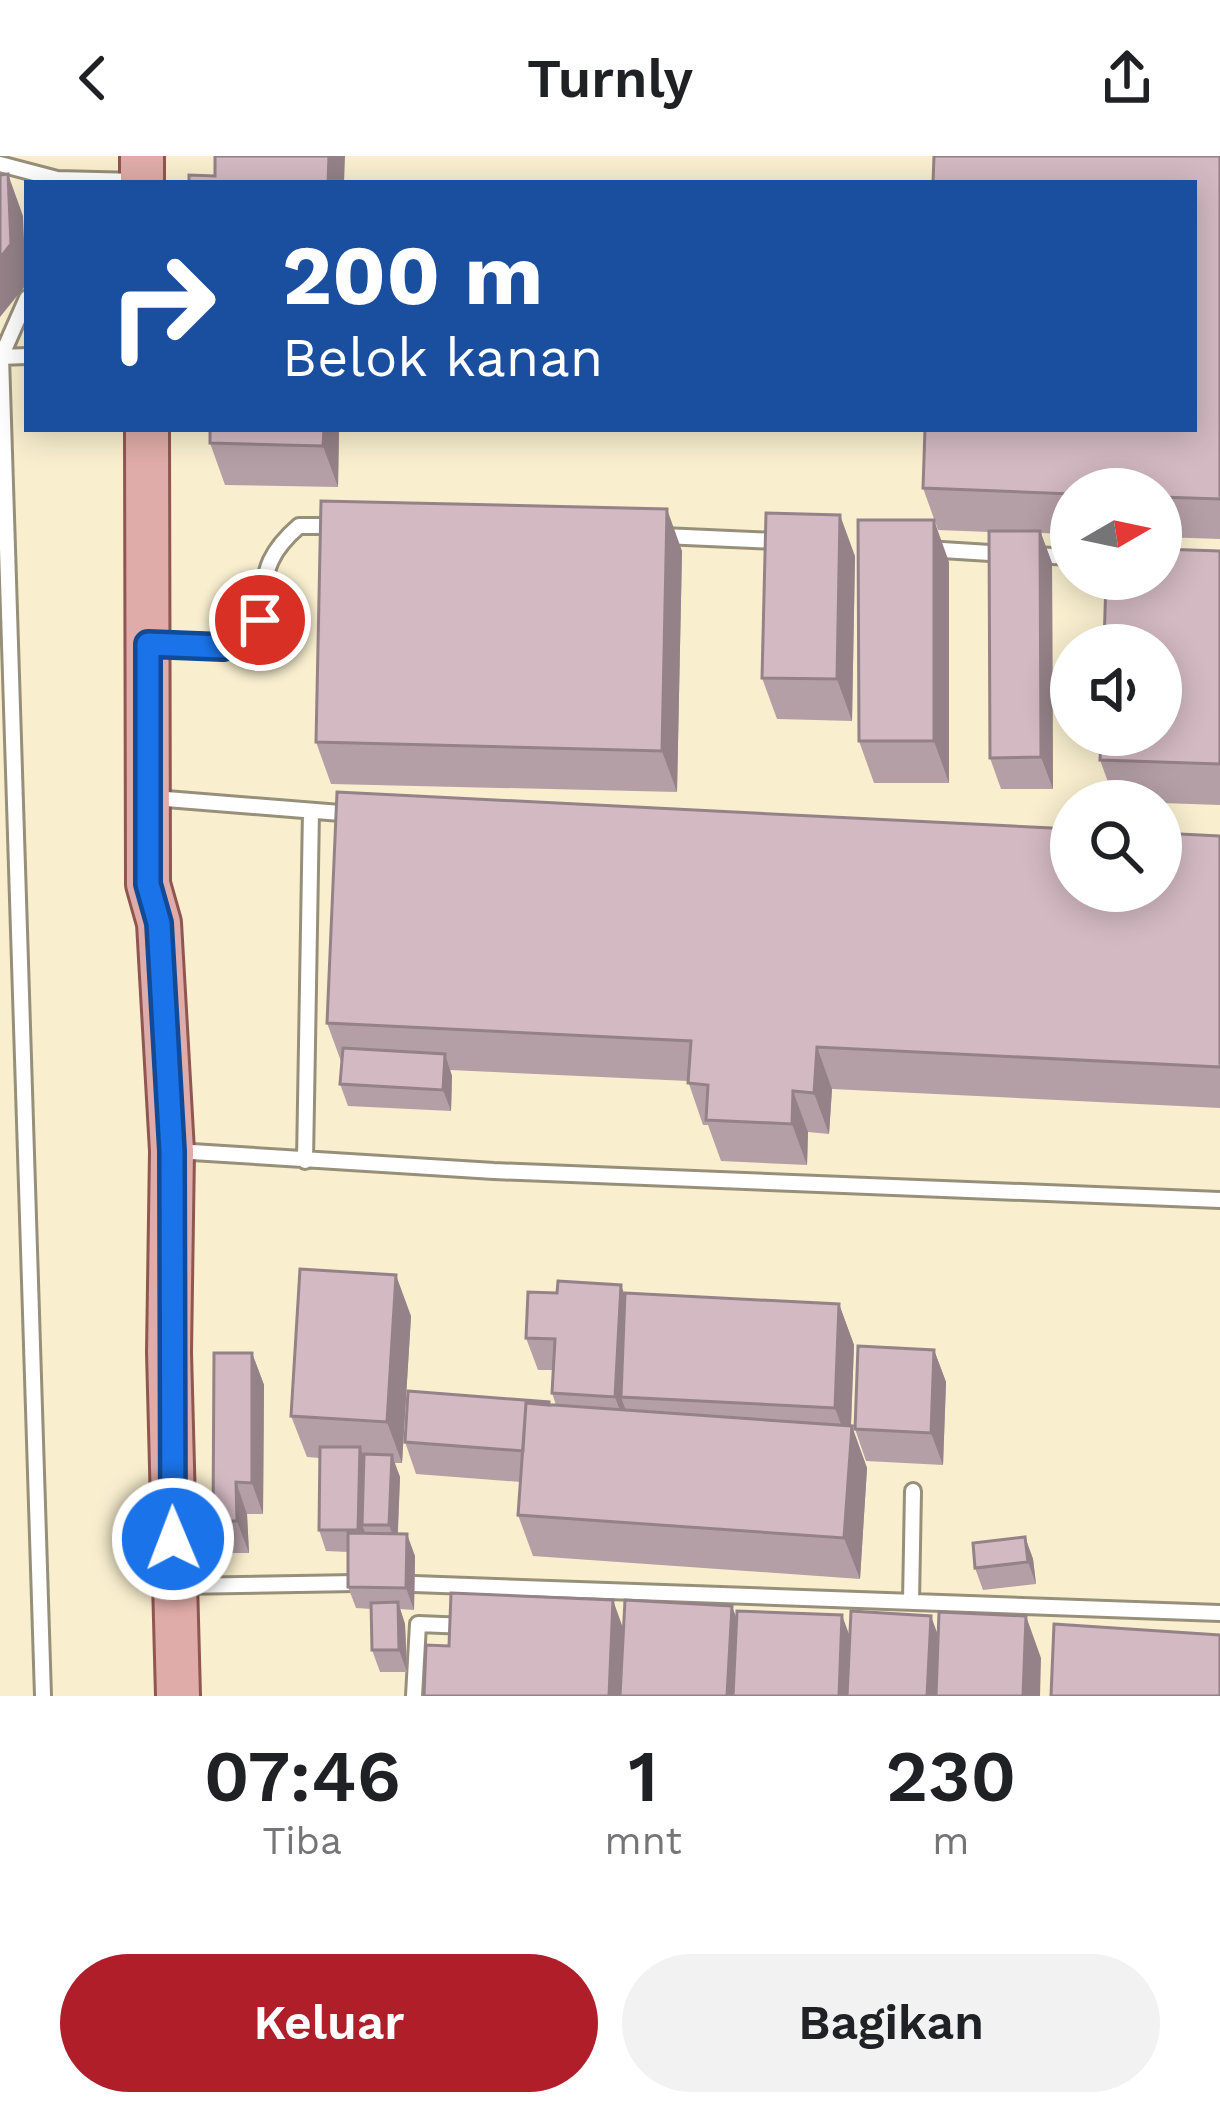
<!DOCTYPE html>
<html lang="id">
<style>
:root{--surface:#fff;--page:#f2f2f2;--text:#202124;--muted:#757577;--accent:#b01e2a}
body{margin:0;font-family:"Work Sans",sans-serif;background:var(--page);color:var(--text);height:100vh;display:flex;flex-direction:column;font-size:45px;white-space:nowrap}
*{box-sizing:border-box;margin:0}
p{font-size:39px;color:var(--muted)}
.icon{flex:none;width:66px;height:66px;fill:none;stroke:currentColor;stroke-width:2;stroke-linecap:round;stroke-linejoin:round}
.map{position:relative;height:1540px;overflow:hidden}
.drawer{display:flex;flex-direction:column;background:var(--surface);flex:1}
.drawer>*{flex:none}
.banner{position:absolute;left:24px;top:24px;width:1173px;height:252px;border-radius:0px;box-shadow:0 6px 30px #0003;background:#1a4fa0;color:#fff;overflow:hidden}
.needle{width:78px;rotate:81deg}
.tools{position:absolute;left:1050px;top:312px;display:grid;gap:24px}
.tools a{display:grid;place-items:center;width:132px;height:132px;border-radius:50%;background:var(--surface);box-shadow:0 6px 30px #0003;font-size:60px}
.pin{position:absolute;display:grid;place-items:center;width:102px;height:102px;color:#fff;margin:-51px;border:6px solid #fff;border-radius:50%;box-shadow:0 3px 12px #0007}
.me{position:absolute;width:132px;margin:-66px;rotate:359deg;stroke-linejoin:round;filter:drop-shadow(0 0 9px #0008)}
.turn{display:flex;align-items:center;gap:42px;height:252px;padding:0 60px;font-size:54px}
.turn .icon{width:156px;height:156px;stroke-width:2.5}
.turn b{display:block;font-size:84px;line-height:102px}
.eta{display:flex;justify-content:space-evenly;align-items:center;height:204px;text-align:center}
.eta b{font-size:72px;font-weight:600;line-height:84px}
.button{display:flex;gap:24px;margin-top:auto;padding:24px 60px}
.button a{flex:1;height:138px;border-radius:72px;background:var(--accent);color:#fff;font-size:48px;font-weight:600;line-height:138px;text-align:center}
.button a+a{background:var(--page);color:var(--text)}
header{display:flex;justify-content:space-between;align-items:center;height:156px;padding:0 60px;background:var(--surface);font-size:54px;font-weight:600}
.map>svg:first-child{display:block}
.built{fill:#f9efcf;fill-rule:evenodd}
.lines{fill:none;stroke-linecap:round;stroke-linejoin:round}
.lane-casing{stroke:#978f79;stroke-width:20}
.primary-casing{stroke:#905751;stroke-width:48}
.lane{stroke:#fff;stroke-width:14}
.primary{stroke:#dfaca9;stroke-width:42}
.wall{fill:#b59fa7}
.shaded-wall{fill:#948288}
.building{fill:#d3b9c2;stroke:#948288;stroke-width:3}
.route-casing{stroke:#114b97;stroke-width:30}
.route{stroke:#1a73e8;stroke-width:21}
</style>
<header><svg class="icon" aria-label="back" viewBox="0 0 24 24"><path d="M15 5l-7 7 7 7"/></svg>Turnly<svg class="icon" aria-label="share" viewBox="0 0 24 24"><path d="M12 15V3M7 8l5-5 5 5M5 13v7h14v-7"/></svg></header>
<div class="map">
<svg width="1220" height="1540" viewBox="0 0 1220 1540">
<rect width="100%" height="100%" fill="#fff9e5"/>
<path class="built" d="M0 0H1220V1540H0ZM27 27H1194V273H27ZM1071 333H1161V423H1071ZM1071 489H1161V579H1071ZM1071 645H1161V735H1071Z"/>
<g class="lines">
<defs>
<path id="lane" d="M0 8 57 23 137 25
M27 142 1 201 43 1540
M0 201 27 200
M663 380 778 385
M926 393 1006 398
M1034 399 1071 401
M150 488 223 491 248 484C275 437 248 414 299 370H335
M154 642 353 658
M176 995 494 1015 1220 1044
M305 1005 311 655
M414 1428 1220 1457
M179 1430 356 1427
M911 1446 913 1335
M414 1540 418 1468 467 1470"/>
<path id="primary" d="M142 27V0
M147 273 148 728 159 767 172 995 169 1196 178 1540"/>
</defs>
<use href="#lane" class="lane-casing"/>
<use href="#primary" class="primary-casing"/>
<use href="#lane" class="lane"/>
<use href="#primary" class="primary"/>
</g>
<path class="wall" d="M1220 0V383L1161 381V333H1071V378L1041 377 1052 407 1053 633H1001L990 602 989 376 938 374 923 332Z
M339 273 338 331 225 329 210 287Z
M682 395 677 636 331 628 316 586Z
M1220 395V649L1161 647V645H1115L1100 604Z
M855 400 852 565 777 563 762 522Z
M949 406V627H874L859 585Z
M1220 680V952L832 933 829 978 808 976 807 1009 721 1005 708 969H703L688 925 450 914 452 920 451 955 348 950 340 928 342 908 327 867Z
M557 1137 839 1148 854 1189 851 1270 867 1312 860 1423 533 1400 518 1359 521 1326 416 1318 405 1286 550 1249H556L552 1237 553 1214H538L526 1182Z
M411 1160 402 1307H394L400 1321 398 1378 415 1400 414 1454 400 1453 405 1468 407 1516H380L372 1494 371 1453 356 1452 348 1431V1396L326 1395 319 1374 320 1302 307 1301 291 1260Z
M934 1194 946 1226 943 1309 866 1305 855 1273Z
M252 1197 264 1229 263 1358H247L249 1397H225L213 1365Z
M1025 1381 1033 1403 1036 1428 983 1434 975 1412Z"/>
<path class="shaded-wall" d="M329 0H345L344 27H328Z
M8 18 23 60 26 129 0 161V102Z
M324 273H339L338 331 323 290Z
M667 353 682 395 677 636 662 595Z
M840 359 855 400 852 565 837 523Z
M934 364 949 406V627L934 585Z
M1040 375 1052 407 1053 633 1041 601Z
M817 891 832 933 829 978 814 937Z
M445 898 452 920 451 955 443 934Z
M793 935 808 976 807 1009 792 968Z
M396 1119 411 1160 402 1307 387 1266Z
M621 1129 633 1161 621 1241 627 1258V1273L615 1241Z
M839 1148 854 1189 850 1293 835 1252Z
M934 1194 946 1226 943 1309 931 1277Z
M252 1197 264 1229 263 1358 252 1327Z
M852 1270 867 1312 860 1423 844 1382Z
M360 1291 368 1313 362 1369 367 1381 366 1396 358 1374Z
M392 1299 400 1321 397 1391 389 1369Z
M236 1326 247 1358 249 1397 237 1365Z
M407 1378 415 1400 414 1454 406 1432Z
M1025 1381 1033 1403 1036 1428 1028 1406Z
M613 1444 628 1486 626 1540H609Z
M398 1446 405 1468 407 1516 399 1494Z
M732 1450 747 1491 745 1540H727Z
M842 1459 857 1500 856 1540H839Z
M931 1460 946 1501 944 1540H927Z
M1026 1460 1041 1502 1040 1540H1023Z"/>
<path class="building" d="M215 0H329L328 27H189V19L215 20Z
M934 0H1220V343L1161 341V333H1071V338L923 332 925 273H1194V27H933Z
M8 18 11 88 0 102V19Z
M210 273H324L323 290 210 287Z
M321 345 667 353 662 595 316 586Z
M766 357 840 359 837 523 762 522Z
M858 364H934V585H859Z
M989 375H1040L1041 601 990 602Z
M1161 393 1220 395V608L1100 604 1101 579H1161V489H1104L1106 423H1161Z
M337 636 1071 673V735H1161V677L1220 680V911L817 891 814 937 793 935 792 968 706 964 708 929 688 927 691 885 327 867Z
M343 892 445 898 443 934 340 928Z
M300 1113 396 1119 387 1266 291 1260Z
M558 1125 621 1129 615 1241 552 1237 555 1183 526 1182 528 1136 557 1137Z
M625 1137 839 1148 835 1252 621 1241Z
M858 1190 934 1194 931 1277 855 1273Z
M214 1197H252V1327L236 1326 237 1365H213Z
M408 1235 549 1246V1249L526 1247 523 1295 405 1286Z
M526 1247 852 1270 844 1382 518 1359Z
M320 1291H360L358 1374H319Z
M364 1298 392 1299 389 1369H362Z
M348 1377 407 1378 406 1432 348 1431Z
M1025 1381 1028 1406 975 1412 973 1387Z
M451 1437 613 1444 609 1540H424L426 1489 449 1490Z
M625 1444 732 1450 727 1540H620Z
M398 1446 399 1494H372L371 1447Z
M737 1455 842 1459 839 1540H733Z
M851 1455 931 1460 927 1540H847Z
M939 1456 1026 1460 1023 1540H936Z
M1054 1468 1220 1479V1540H1051Z"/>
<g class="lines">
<defs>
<path id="route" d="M173 1383 172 995 159 767 148 728V488L223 491 248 484 260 464"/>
</defs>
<use href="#route" class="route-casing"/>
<use href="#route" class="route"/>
</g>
</svg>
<div class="tools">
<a><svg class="needle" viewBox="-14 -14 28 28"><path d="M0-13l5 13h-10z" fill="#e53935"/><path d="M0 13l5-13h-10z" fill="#757577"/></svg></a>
<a><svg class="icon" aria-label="sound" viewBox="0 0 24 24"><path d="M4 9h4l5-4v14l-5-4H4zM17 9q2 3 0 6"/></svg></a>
<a><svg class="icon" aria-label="search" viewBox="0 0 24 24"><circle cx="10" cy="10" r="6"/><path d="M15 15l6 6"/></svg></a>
</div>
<div class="pin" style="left:260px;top:464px;background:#d93025"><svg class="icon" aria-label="arrive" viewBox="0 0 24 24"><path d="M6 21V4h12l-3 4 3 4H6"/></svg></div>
<svg class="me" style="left:173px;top:1383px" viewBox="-20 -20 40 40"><circle r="17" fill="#1a73e8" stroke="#fff" stroke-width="3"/><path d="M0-11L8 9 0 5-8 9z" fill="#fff"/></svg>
<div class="banner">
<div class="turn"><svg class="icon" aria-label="right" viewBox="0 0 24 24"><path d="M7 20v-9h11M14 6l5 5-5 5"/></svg><div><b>200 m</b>Belok kanan</div></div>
</div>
</div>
<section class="drawer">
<div class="eta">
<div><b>07:46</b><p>Tiba</p></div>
<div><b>1</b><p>mnt</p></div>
<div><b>230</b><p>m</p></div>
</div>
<div class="button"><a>Keluar</a><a>Bagikan</a></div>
</section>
